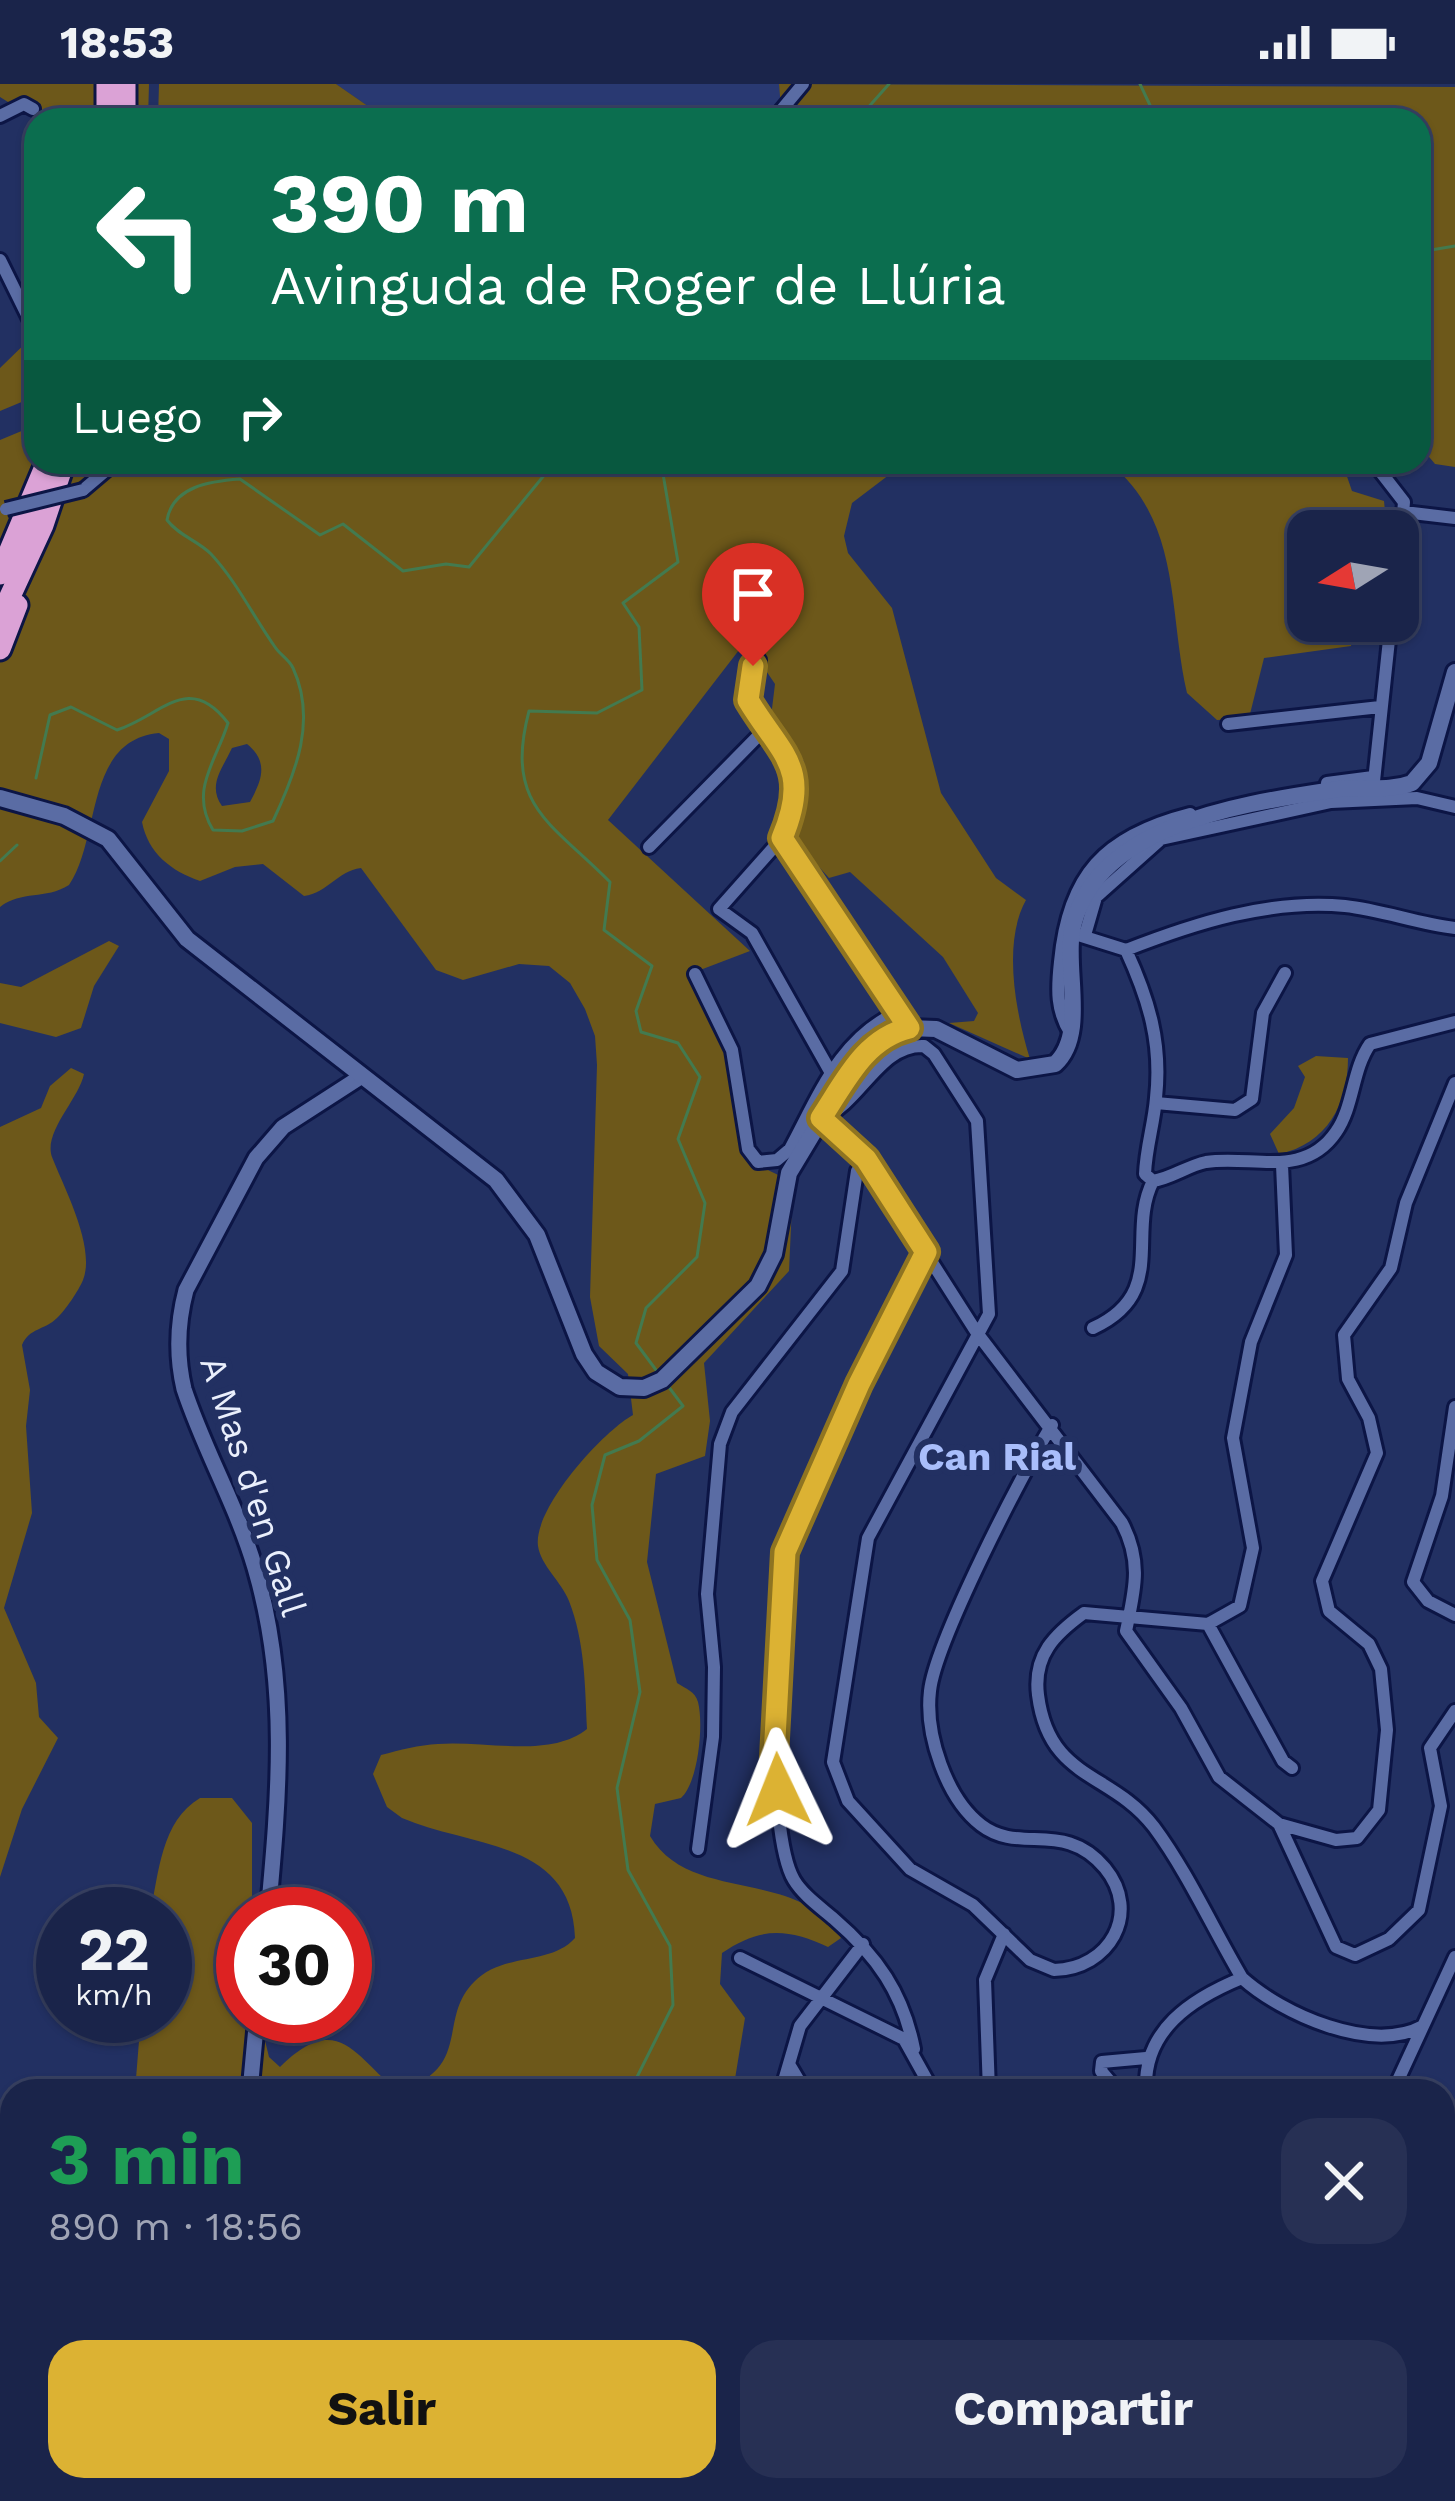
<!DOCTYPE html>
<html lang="es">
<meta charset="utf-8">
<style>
:root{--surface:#1a244a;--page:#273054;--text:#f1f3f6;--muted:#9fa4b5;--line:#384162;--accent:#dcb233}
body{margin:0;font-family:"Work Sans",sans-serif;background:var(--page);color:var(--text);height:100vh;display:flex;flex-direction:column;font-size:45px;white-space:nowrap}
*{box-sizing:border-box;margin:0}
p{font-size:39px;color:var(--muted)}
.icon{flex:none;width:66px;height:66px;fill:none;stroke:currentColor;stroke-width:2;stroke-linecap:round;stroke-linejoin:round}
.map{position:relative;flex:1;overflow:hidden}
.drawer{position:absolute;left:0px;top:1995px;width:1455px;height:423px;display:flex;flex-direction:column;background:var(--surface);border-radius:36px 36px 0 0;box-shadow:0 3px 9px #0004,0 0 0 3px var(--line)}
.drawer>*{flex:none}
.top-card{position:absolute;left:24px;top:24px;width:1407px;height:366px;border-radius:36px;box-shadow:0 3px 9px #0004,0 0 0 3px var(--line);background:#0b6e4f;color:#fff;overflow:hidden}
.needle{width:78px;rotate:259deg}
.fabs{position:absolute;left:1287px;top:426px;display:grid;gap:24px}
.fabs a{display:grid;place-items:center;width:132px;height:132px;border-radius:24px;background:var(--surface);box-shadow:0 3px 9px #0004,0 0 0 3px var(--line);font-size:60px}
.speed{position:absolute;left:36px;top:1803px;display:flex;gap:24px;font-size:60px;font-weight:700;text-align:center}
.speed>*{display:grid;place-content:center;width:156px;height:156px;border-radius:50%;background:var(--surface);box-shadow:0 3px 9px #0004,0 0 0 3px var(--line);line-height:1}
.speed small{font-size:30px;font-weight:400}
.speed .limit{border:18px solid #d22;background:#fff;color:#111}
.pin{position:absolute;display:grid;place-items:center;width:102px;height:102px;color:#fff;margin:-123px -51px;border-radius:50% 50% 50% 0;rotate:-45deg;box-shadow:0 0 12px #0007}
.pin .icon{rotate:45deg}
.me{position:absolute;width:132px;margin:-66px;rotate:358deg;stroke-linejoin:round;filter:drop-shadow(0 0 9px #0008)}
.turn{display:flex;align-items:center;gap:42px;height:252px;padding:0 48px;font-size:54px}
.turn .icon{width:156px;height:156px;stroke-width:2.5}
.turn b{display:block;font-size:84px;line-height:102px}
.then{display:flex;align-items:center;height:114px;padding:0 48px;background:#0003;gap:24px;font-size:45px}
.round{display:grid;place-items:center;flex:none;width:126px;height:126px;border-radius:36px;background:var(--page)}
.overview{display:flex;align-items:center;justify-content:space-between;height:204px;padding:0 48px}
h1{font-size:72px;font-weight:700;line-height:90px;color:#1e9e55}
.action{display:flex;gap:24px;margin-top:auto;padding:24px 48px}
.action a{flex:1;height:138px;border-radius:36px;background:var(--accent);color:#111;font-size:48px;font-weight:700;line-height:138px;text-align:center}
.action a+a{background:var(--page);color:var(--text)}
.status{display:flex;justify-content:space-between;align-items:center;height:84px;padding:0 60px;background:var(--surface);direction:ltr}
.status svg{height:33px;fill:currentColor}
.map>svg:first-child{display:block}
.built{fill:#293972}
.green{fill:#6d581a;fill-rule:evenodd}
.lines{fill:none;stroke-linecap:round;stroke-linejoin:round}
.stream{stroke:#437a4f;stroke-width:3}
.minor-casing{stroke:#0c1545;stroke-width:18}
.tertiary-casing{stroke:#0c1545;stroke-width:21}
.secondary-casing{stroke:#0c1545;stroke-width:22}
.motorway-casing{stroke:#0c1545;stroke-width:27}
.minor{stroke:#5a6ca4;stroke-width:12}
.tertiary{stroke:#5a6ca4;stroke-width:15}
.secondary{stroke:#5a6ca4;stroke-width:16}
.motorway{stroke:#dba2d6;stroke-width:21}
.minor-bridge-casing{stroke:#0c1545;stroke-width:18;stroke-linecap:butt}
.minor-bridge{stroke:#5a6ca4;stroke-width:12}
.route-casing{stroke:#8f7421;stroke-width:30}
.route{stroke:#dcb233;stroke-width:21}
.labels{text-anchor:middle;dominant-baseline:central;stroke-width:12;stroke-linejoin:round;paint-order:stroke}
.street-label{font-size:36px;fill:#eaeffc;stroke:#223062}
.neighbourhood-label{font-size:39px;font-weight:bold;fill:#a9befb;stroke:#223062}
</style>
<div class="status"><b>18:53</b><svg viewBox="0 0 49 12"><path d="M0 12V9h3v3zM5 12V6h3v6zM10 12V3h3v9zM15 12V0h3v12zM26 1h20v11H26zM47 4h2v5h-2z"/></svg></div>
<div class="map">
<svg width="1455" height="2417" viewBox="0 0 1455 2417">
<rect width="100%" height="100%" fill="#223062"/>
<path class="built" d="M336 0H779L785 33 388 36Z"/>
<path class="green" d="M0 0H149L148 36H37L0 13Z
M159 0H336L388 36H158Z
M779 0 1455 3V383L1435 380 1419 361V36H782Z
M36 249V312L0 327V284Z
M36 341V378H487L490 385 506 390 529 378H906L852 419 844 452 848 469 892 524 941 709 996 794 1026 816C1002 859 1016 930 1030 975L949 939 974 937 978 929 943 873 850 788 829 794 795 756 808 713 804 677 770 641 775 600 746 557 608 736 750 867 687 891 728 972 745 1075 793 1098 789 1187 704 1279 710 1337 705 1372 656 1390 647 1478 677 1599C686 1605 695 1607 698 1618 704 1641 698 1699 681 1714L655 1720 650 1752C691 1821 798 1782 841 1854L828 1863C787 1844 760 1843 722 1869L720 1900 745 1934 733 2007H400C473 1983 437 1935 474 1898 503 1868 550 1882 575 1854 572 1756 472 1764 402 1734L387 1723 373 1690 381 1671C400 1666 419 1661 438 1660 483 1656 550 1675 587 1645 585 1602 585 1558 569 1517 561 1497 541 1482 538 1462 533 1425 602 1348 633 1331L628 1290 599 1262 590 1213 597 981 595 952 585 925 570 899 549 882 519 880 463 896 436 886 361 784C337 787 328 809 304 812L263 780 235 783 200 797C171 787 148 769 142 738L169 687V655L159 649C84 656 101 755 69 801 45 816 22 806 0 823V356ZM247 660C269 678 262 696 250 718L222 722C207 701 223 684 232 664Z
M1108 378H1342L1352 407 1384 417 1387 447H1308V537H1355L1351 562 1264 574 1249 634 1217 636 1187 609C1168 528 1182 436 1108 378Z
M109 857 119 862 94 902 81 944 56 953 0 939V899L21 903Z
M1316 972 1348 974C1348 1020 1327 1060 1279 1070L1270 1050 1294 1024 1305 993 1298 982Z
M71 984 84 990C79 1015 43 1048 52 1073 64 1104 96 1163 83 1196 79 1206 65 1227 57 1234 45 1246 29 1244 22 1261L30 1306 26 1342 32 1429 4 1524 36 1599 39 1633 58 1654 22 1725 0 1793V1043L41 1024 50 1002Z
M200 1714H232L252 1739V1830H243V1932H259L269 1973 280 1983C338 1925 355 1973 398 2007H135L141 1932H165V1830H150C159 1789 161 1737 200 1714Z
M1455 2091V2363L1443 2361V2104Z
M334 2406H363L385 2415 409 2406H772L781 2417H333Z"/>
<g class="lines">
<path class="stream" d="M1140 0 1157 36
M857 36 889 0
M1419 168 1455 162
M36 694 50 631 71 623 117 646C161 632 188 587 228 639 216 678 189 706 213 746L242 747 273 737C296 688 317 636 293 584 289 575 280 571 275 563 253 532 237 498 211 470 197 456 179 452 167 436 173 402 211 397 240 395L320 451 343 440 403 487 446 480 469 483 555 378
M0 777 17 761
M659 1290 636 1259 646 1224 697 1173 705 1119 678 1055 700 993 678 959 641 948 636 927 652 882 604 846 610 798C551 738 504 722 529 627L597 629 642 606 639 543 623 519 678 478 661 378
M630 2007 673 1921 670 1862 628 1786 617 1704 640 1608 630 1536 597 1476 592 1421 605 1371 639 1357 683 1322 668 1302
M604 2417 607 2406"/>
<defs>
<path id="minor" d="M0 32 24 20 33 25
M773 36 803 0
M0 176 33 243
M1373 378 1404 418 1398 489
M83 406 116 378
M1404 428 1455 434
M759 576C724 608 767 637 784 663 802 691 794 726 782 754L909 944
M1228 640 1380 623
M1374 697 1391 537
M1327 699 1373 693
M782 754 719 825 752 849 831 989
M649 763 765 645
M1072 849 1126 866C1149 916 1162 959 1156 1014 1154 1040 1146 1063 1145 1090L1153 1097C1172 1094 1187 1082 1206 1078 1252 1071 1304 1095 1336 1048 1354 1022 1352 986 1370 960L1455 938
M1085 851 1096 813 1161 755 1331 718 1417 714 1455 723
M1126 866C1195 839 1270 815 1345 822 1382 826 1419 840 1455 844
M695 890 732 966 748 1065 758 1078 777 1076 790 1065C819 1011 840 954 898 928
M1071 950C1056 927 1057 905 1060 878 1068 791 1104 752 1190 730
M1156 1019 1235 1026 1252 1015 1263 929 1285 889
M821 1034 866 1075 977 1249 1122 1439C1143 1479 1134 1508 1126 1547L1181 1624 1219 1693 1279 1740 1336 1756 1357 1754 1379 1726 1387 1646 1381 1585 1369 1560 1329 1527 1322 1497 1377 1369 1369 1334 1348 1295 1344 1251 1391 1184 1406 1119 1455 999
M822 1034C861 1019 879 960 924 962L934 970 977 1037 989 1230 868 1454 833 1678 848 1717 910 1785 973 1821 1030 1876 1054 1886C1109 1885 1142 1829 1105 1784 1064 1735 1020 1771 981 1741 946 1714 925 1650 930 1607 935 1559 1023 1387 1052 1341
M1093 1244C1169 1209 1126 1150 1153 1097
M1455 1323 1442 1412 1413 1498 1428 1517 1455 1531
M1208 1540 1283 1677 1292 1684
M1279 1740 1336 1863 1355 1871 1389 1855 1419 1826 1441 1722 1430 1664 1455 1627
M698 1765 713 1653 714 1583 707 1510 720 1360 732 1328 842 1187 857 1087 866 1075
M740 1874 904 1955 933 2007
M1242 1894C1213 1845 1188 1789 1154 1743 1111 1687 1049 1697 1038 1611 1033 1571 1055 1550 1084 1529L1208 1540 1240 1522 1253 1464 1233 1354 1251 1258 1286 1171 1282 1081
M914 1965C903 1909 877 1872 834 1835 820 1823 803 1811 794 1796 765 1748 772 1512 788 1456L926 1168
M789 1980 805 2007
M781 2007 800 1942 863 1860
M989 2007 985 1896 1004 1850
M1118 2007 1101 1987 1102 1978 1146 1974
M1146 2007C1143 1946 1191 1915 1242 1894 1282 1930 1371 1970 1423 1942
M1393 2007 1455 1873
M1443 2088 1455 2076
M788 2406 796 2417
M904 2406 907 2417
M1117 2406 1124 2417
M974 2417 978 2406
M1099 2417 1102 2406
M1308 2417 1318 2406
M1433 2417 1455 2408"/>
<path id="tertiary" d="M268 1830C279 1712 289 1600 255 1484 237 1422 204 1366 184 1305 176 1271 177 1240 186 1206L256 1074 283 1043 362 992
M250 2007 257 1932
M86 2417 90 2406"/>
<path id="secondary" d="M0 714 64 732 108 755 187 855 496 1096 537 1151 584 1270 596 1288 620 1303 644 1304 662 1296 758 1202 774 1170 789 1089 848 991 883 954 909 944 936 945 1017 986 1055 980C1087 951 1065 887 1072 847 1093 738 1249 719 1339 705 1364 702 1388 708 1412 699L1429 679 1455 588"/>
<path id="motorway" d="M107 0V36
M125 0V36
M0 490 47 378
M0 534 43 441 64 378
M0 565 17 521"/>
</defs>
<use href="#minor" class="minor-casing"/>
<use href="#tertiary" class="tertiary-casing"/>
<use href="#secondary" class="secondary-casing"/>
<use href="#motorway" class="motorway-casing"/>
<use href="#minor" class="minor"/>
<use href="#tertiary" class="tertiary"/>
<use href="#secondary" class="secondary"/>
<use href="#motorway" class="motorway"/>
<defs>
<path id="minor-bridge" d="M6 425 83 406"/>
</defs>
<use href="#minor-bridge" class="minor-bridge-casing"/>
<use href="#minor-bridge" class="minor-bridge"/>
</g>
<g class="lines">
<defs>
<path id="route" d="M753 582 748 616C781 671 812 683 782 754L909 944C864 955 845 998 821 1034L866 1075 926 1168 859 1300 785 1468 774 1673 778 1706"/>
</defs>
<use href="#route" class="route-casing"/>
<use href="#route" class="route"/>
</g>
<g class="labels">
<g class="street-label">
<text transform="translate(253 1402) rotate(72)">A Mas d'en Gall</text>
</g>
<g class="neighbourhood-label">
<text x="997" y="1372">Can Rial</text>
</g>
</g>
</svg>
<div class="fabs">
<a><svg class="needle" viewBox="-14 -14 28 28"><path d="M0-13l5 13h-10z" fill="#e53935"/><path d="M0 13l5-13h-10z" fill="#9fa4b5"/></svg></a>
</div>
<div class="speed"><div>22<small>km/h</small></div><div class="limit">30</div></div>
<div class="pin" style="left:753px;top:582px;background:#d93025"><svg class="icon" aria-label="arrive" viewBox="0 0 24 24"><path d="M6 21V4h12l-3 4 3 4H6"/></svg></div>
<svg class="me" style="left:778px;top:1706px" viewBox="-20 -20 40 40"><path d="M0-17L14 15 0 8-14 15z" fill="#dcb233" stroke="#fff" stroke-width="4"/></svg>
<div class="top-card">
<div class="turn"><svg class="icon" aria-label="left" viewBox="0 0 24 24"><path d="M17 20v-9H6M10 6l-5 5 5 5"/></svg><div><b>390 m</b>Avinguda de Roger de Llúria</div></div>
<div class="then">Luego<svg class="icon" aria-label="right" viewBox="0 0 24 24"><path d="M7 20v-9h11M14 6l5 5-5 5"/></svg></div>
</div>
<section class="drawer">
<div class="overview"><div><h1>3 min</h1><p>890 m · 18:56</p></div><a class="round"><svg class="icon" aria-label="close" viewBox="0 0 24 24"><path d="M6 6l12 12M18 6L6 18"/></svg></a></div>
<div class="action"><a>Salir</a><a>Compartir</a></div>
</section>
</div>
